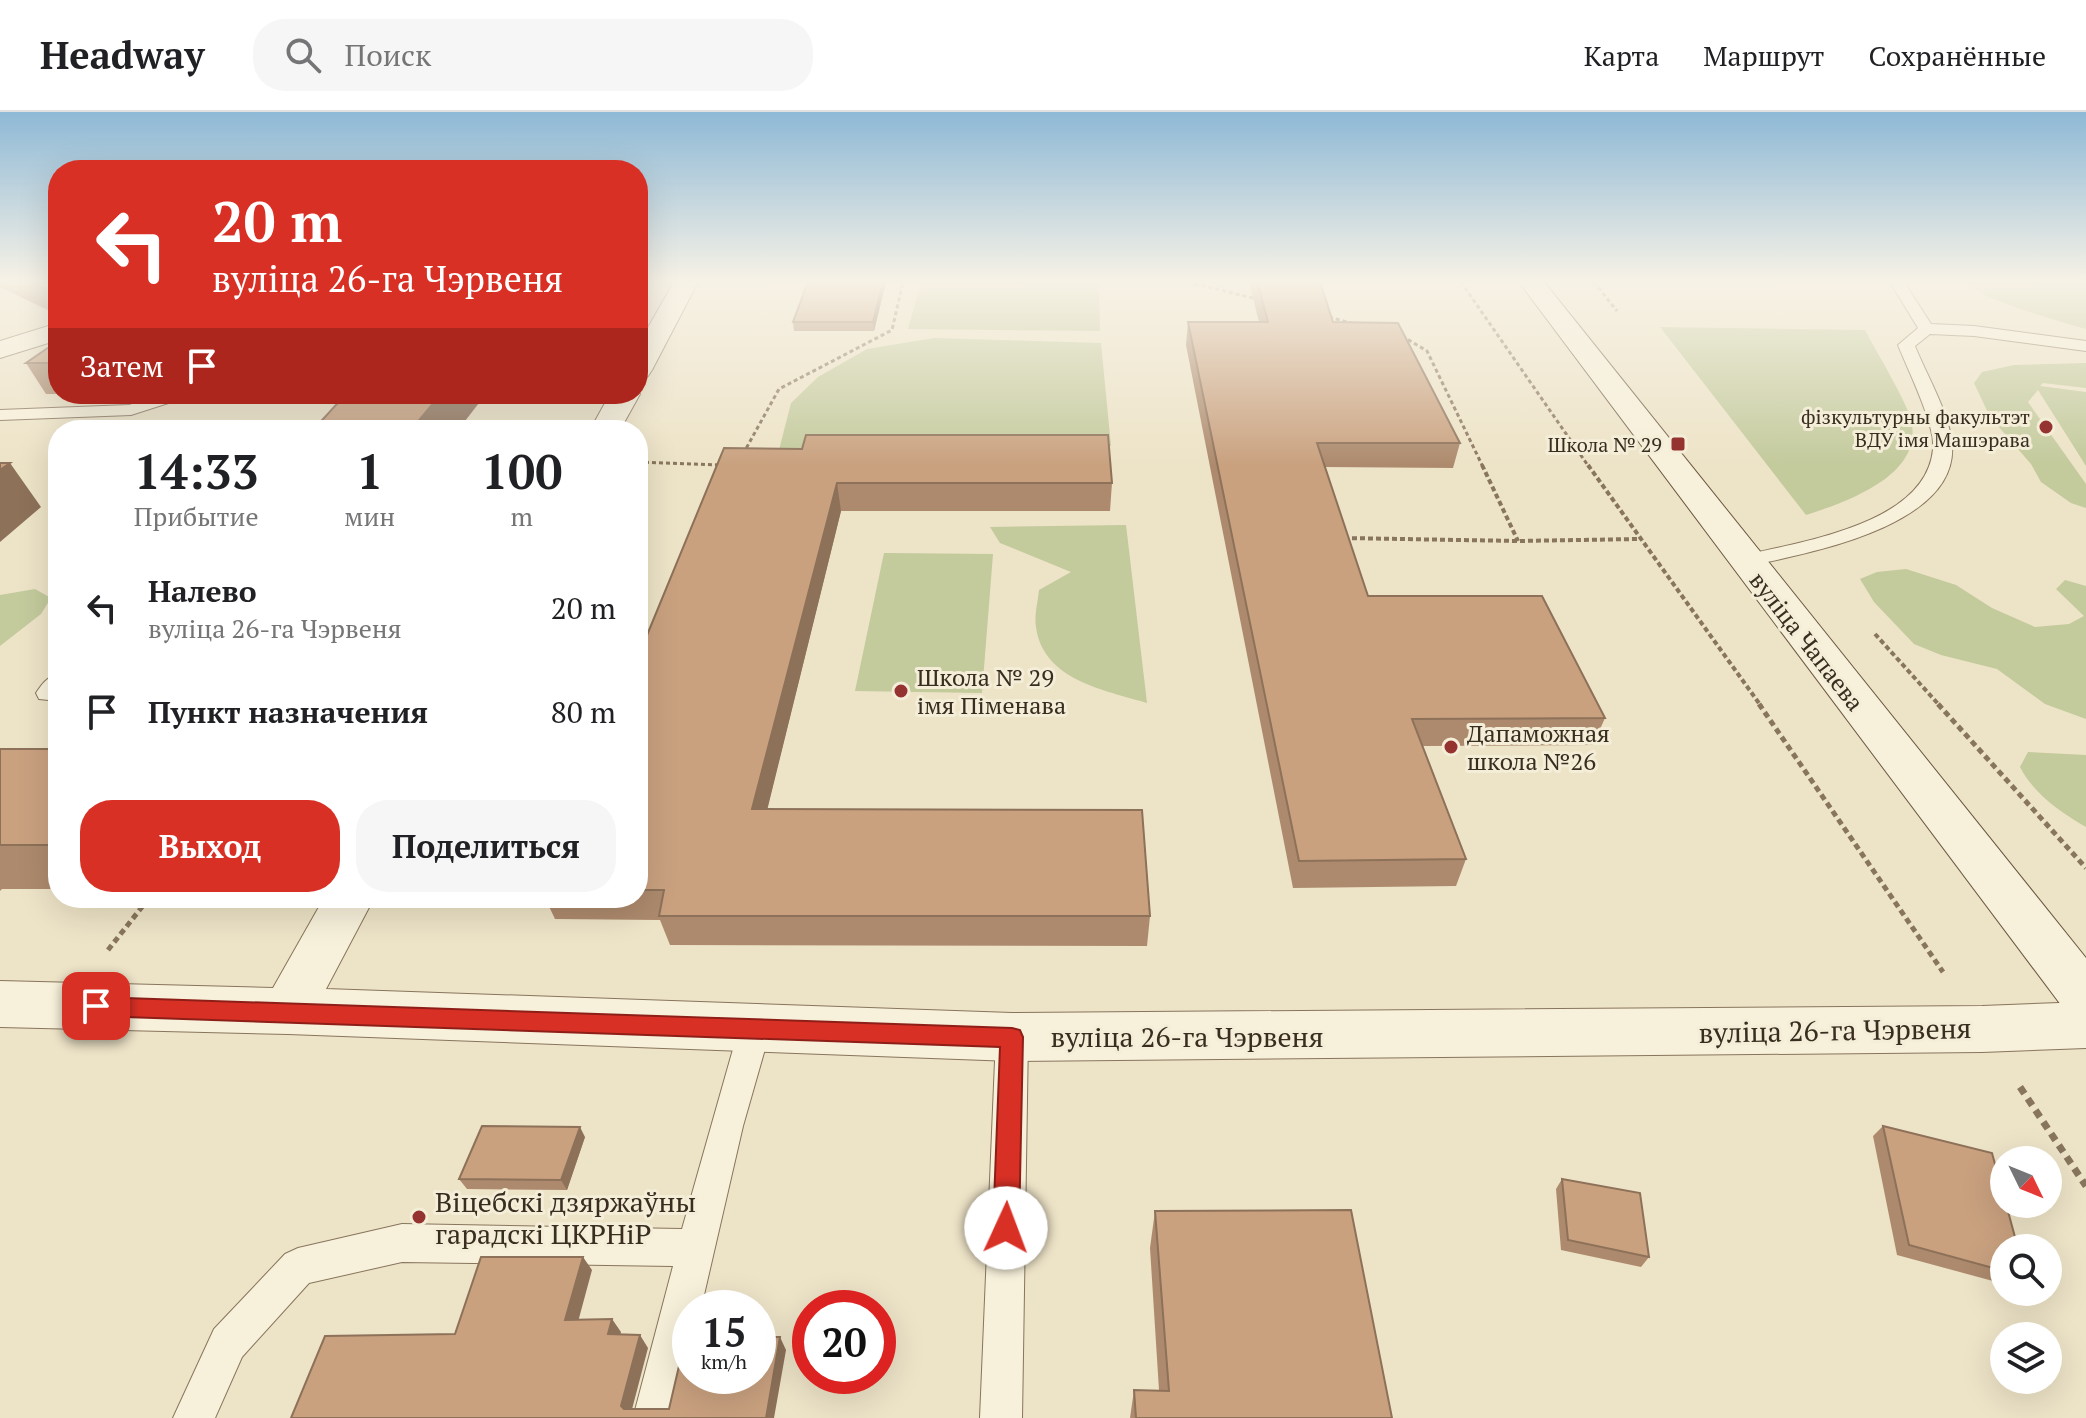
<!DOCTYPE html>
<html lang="ru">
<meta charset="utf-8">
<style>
:root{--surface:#fff;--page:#f6f6f6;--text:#202124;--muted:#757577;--line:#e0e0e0;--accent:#d93025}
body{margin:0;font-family:"PT Serif",serif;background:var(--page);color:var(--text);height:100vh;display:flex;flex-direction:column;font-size:30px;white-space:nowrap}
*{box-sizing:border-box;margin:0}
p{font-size:26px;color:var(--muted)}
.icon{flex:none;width:44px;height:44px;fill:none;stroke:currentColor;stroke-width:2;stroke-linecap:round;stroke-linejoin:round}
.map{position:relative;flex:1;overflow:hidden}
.sheet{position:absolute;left:48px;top:308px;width:600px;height:488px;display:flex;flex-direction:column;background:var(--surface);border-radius:32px;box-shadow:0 8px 32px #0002}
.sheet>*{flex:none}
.guide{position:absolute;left:48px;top:48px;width:600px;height:244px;border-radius:32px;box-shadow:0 8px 32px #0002;background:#d93025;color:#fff;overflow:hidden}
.needle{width:52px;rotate:133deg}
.buttons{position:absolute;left:1990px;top:1034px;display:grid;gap:16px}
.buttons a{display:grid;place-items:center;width:72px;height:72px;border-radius:50%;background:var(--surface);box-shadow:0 8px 32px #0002;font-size:40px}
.speed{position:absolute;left:672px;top:1178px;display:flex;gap:16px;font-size:40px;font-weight:700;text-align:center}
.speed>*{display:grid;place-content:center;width:104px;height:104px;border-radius:50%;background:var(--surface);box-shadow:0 8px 32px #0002;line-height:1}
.speed small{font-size:20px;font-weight:400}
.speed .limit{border:12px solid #d22;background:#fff;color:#111}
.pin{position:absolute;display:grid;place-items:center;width:68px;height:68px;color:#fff;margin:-34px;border-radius:16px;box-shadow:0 4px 12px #0006}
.me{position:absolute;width:88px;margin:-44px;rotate:2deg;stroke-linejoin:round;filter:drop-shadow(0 0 6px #0008)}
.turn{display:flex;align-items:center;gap:28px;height:168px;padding:0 32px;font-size:36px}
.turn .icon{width:104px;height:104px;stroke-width:2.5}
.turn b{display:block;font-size:56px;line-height:68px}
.then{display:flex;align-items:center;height:76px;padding:0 32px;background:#0003;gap:16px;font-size:30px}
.eta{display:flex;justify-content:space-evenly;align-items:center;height:136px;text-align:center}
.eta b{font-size:48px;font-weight:700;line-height:56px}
.cta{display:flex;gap:16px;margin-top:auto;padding:16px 32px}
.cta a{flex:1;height:92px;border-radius:32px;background:var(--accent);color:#fff;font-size:32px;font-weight:700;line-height:92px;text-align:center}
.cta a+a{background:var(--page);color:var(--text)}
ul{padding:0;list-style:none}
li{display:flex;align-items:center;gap:24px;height:104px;padding:0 32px}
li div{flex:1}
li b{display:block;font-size:30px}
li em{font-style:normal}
header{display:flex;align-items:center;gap:48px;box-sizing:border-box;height:112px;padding:0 40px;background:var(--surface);border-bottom:2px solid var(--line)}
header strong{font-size:38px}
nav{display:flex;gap:44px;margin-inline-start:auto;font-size:28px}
.search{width:560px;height:72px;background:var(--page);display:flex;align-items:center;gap:20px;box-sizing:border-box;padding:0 28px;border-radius:32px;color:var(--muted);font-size:30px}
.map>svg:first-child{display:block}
.green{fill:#c3ca9c}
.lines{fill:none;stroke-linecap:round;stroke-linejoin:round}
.lane-casing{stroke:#88755d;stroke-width:2}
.street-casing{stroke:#88755d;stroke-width:2}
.secondary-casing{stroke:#6a5740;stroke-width:2}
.path-far3{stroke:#88755d;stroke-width:3;stroke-dasharray:4 3;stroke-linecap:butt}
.path-far2{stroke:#88755d;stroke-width:4;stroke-dasharray:5 3;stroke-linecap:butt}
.path-far1{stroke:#88755d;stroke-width:5;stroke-dasharray:6 4;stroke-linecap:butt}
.path{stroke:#88755d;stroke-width:7;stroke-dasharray:8 6;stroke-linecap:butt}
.lane{fill:#f7f0da;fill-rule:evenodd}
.street{fill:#f7f0da;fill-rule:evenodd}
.secondary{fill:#f7f0da;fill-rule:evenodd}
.wall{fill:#ad8a6d}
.shaded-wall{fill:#8d7159}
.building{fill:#c9a17f;stroke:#8d7159;stroke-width:2}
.route{fill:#d93025;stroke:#8d1f18;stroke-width:2}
.poi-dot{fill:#943330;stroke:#f4edd7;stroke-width:3}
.labels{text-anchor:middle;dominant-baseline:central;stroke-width:6;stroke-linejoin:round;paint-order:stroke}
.far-poi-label{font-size:20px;fill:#392d20;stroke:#f4edd7;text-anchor:end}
.street-label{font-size:24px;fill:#392d20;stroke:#f4edd7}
.poi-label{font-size:24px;fill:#392d20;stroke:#f4edd7;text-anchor:start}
.near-street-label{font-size:28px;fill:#392d20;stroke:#f4edd7}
.near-poi-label{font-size:28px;fill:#392d20;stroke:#f4edd7;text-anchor:start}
</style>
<header>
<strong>Headway</strong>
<div class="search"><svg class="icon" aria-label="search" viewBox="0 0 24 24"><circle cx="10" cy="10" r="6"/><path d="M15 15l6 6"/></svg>Поиск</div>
<nav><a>Карта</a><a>Маршрут</a><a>Сохранённые</a></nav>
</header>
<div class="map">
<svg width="2086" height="1306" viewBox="0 0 2086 1306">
<rect width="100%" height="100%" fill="#ede3c7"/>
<path class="green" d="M921 170H1099L1100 219 908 217Z
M1955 170H2086V217C2053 208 2021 198 1989 185 1976 180 1968 172 1955 170Z
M1660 215 1865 218C1877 241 1905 286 1911 308 1925 363 1846 390 1806 403Z
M934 226 1101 231 1111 334 779 338 791 291 818 265 867 237Z
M2086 251V276L2043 271 2040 274 2086 280V354L2038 278 2028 290 2086 372V396L2071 391 2041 370 2031 352 1990 305 1974 271 1982 260 2014 253Z
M1126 413 1147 591C1104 578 1043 568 1036 515 1034 504 1038 489 1039 478L1071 460 1000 431 990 415Z
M884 441 993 442 982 581 855 579Z
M1906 457 1956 473 1992 496 2035 515 2069 512 2084 504 2056 477 2065 468 2086 474V607L2045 592 1997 557 1941 543 1914 532 1874 490 1860 467 1877 460Z
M35 477 51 486 41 502 0 534V483Z
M2028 640 2086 643V715C2060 700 2034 682 2020 655Z"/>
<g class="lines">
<defs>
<path id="lane" d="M1890 170H1904L1931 212 1974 214 2086 229V239L1974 224 1930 222 1915 234C1927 264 1949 300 1952 332 1959 416 1802 442 1744 455L1737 453 1733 449 1737 445C1796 430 1926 414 1933 337 1936 314 1907 256 1898 233L1918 216Z
M161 282H187L184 286 131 303 0 308V298L129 293Z
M58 562V589L39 587 36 581C42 572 47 565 58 562Z
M755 902 766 906 771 916 743 1014 701 1196H690V1241L675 1306H633L673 1154 402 1150 309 1171 242 1245 215 1306H173L214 1217 285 1142 298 1136 402 1112 682 1117 739 916 744 906Z
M1012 911 1023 915 1028 925 1022 1306H980L996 925 1001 915Z"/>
<path id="street" d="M674 170H698L652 258 648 264 638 266V233Z
M58 211V228L0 246V229Z
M638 280 640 282 620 318H590L610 282Z
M324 786H374L326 877 1012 901 1982 894 2086 890V936L1982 940 1012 949 288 922 0 915V869L273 876Z"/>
<path id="secondary" d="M1519 170H1544L2086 846V907L2067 901Z"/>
</defs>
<use href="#lane" class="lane-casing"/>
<use href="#street" class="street-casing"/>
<use href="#secondary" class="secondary-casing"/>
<path class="path-far3" d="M1188 170 1257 187
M1461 170 1589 355
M1594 170 1617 199
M1329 205 1354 212
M1402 224 1427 239 1483 355
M743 342 779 277 892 218 903 170
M638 350 721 353"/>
<path class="path-far2" d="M1482 353 1518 429
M1588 353 1761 594
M1344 426 1518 429 1638 427
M1875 522 1940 594"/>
<path class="path-far1" d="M1759 592 1943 860
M1938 592 2086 756
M108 838 149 786"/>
<path class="path" d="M2020 975 2086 1074"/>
<use href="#lane" class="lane"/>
<use href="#street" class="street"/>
<use href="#secondary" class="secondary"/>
</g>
<path class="wall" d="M0 170H58V203L0 175Z
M886 170 874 219H794L793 210Z
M1249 170H1320L1333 210 1460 331 1453 356 1325 355 1368 484 1605 606 1593 633 1423 634 1466 747 1456 774 1293 776 1186 233 1188 210H1259Z
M58 229V282H152H46L26 251Z
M189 282H264L263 283Z
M724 336 1112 371 1110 399H841L767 697 1150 804 1147 834 670 833 660 808 555 807 545 786H638V545Z
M0 637H58V777H2L0 779Z
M1883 1014 2004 1136V1172L1897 1143 1873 1024Z
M585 1025 567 1078 467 1077 459 1067Z
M1562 1067 1649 1145 1641 1155 1561 1138 1556 1077Z
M1155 1099 1392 1306H1130L1134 1278H1159L1150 1136Z"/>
<path class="shaded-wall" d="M883 170H886L874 219 873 210Z
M441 282H486L458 318H411Z
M10 351 41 395 0 430V358Z
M837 371 841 399 760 727 752 697Z
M580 1015 585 1025 567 1078 561 1068Z
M583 1145 592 1158 575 1221 565 1208Z
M612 1207 621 1220 617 1235 608 1222Z
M640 1223 648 1236 630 1305 621 1294Z
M780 1225 786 1238 774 1306H766Z"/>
<path class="building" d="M31 170H58V182Z
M808 170H883L873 210H793Z
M1257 170H1320L1333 210 1398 211 1460 331H1317L1368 484H1542L1605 606 1412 607 1466 747 1299 749 1188 210H1268Z
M58 229V251H26Z
M346 282H441L411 318H313Z
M806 323H1108L1112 371H837L752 697 1142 698 1150 804H659L664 778H638V545L724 336 802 337Z
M0 351H10L0 358Z
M0 637H58V730L55 733H0Z
M482 1014 580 1015 561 1068 459 1067Z
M1883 1014 1992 1041 2004 1085V1092H2006L2018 1136H2004V1159L1909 1133Z
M1562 1067 1640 1081 1649 1145 1568 1128Z
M1351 1098 1392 1306H1136L1134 1278 1169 1279 1155 1099Z
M481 1145H583L565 1208 612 1207 608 1222 640 1223 621 1294 624 1297H669L686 1224H690V1264H758V1225H780L766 1306H291L325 1224 455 1222Z"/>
<linearGradient id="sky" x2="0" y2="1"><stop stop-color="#8eb9d6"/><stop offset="0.48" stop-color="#f7f2e6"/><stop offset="1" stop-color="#f7f2e6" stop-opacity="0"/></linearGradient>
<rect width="2086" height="353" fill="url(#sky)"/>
<path class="route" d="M96 885 1012 916 1020 918 1023 925 1019 1116 1015 1125 1006 1128 997 1125 993 1116 1000 935 96 904 88 901 85 894 88 888Z"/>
<g class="poi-dot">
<circle cx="2046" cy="315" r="8"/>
<rect x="1670" y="324" width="16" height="16" rx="4"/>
<circle cx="901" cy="579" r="8"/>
<circle cx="1451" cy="635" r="8"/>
<circle cx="419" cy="1105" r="8"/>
</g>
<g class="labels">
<g class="far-poi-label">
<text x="2030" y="304">фізкультурны факультэт<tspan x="2030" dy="23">ВДУ імя Машэрава</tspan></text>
<text x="1662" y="332">Школа № 29</text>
</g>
<g class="street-label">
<text transform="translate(1807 529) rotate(52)">вуліца Чапаева</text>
</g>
<g class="poi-label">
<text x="917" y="565">Школа № 29<tspan x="917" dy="28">імя Піменава</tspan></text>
<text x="1467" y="621">Дапаможная<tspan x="1467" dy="28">школа №26</tspan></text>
</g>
<g class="near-street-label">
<text transform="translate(1835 918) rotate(-1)">вуліца 26-га Чэрвеня</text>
<text x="1187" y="924">вуліца 26-га Чэрвеня</text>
</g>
<g class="near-poi-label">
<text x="435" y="1089">Віцебскі дзяржаўны<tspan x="435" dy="32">гарадскі ЦКРНіР</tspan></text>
</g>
</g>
</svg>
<div class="buttons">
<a><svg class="needle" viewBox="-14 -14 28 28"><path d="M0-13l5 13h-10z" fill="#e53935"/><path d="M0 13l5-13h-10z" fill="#757577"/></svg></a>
<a><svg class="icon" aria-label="search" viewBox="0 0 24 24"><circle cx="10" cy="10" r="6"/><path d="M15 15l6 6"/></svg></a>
<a><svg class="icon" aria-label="layers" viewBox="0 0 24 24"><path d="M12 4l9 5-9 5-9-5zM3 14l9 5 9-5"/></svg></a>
</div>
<div class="speed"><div>15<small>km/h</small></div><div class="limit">20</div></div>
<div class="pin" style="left:96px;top:894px;background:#d93025"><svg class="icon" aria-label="arrive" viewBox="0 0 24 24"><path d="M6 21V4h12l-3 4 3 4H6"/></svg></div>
<svg class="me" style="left:1006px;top:1116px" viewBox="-20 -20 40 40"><circle r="19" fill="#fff"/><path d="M0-13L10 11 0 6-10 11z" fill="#d93025"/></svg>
<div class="guide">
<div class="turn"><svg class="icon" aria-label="left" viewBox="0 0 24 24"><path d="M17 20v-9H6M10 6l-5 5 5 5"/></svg><div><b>20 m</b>вуліца 26-га Чэрвеня</div></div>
<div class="then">Затем<svg class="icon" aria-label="arrive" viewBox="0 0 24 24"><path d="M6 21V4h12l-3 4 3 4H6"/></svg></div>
</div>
<section class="sheet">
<div class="eta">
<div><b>14:33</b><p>Прибытие</p></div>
<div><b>1</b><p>мин</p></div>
<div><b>100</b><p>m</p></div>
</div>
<ul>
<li><svg class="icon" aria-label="left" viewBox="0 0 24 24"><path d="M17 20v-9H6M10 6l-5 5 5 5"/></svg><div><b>Налево</b><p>вуліца 26-га Чэрвеня</p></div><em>20 m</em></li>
<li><svg class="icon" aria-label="arrive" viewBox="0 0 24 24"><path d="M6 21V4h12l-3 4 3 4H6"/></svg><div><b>Пункт назначения</b></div><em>80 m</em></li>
</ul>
<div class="cta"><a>Выход</a><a>Поделиться</a></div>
</section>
</div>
